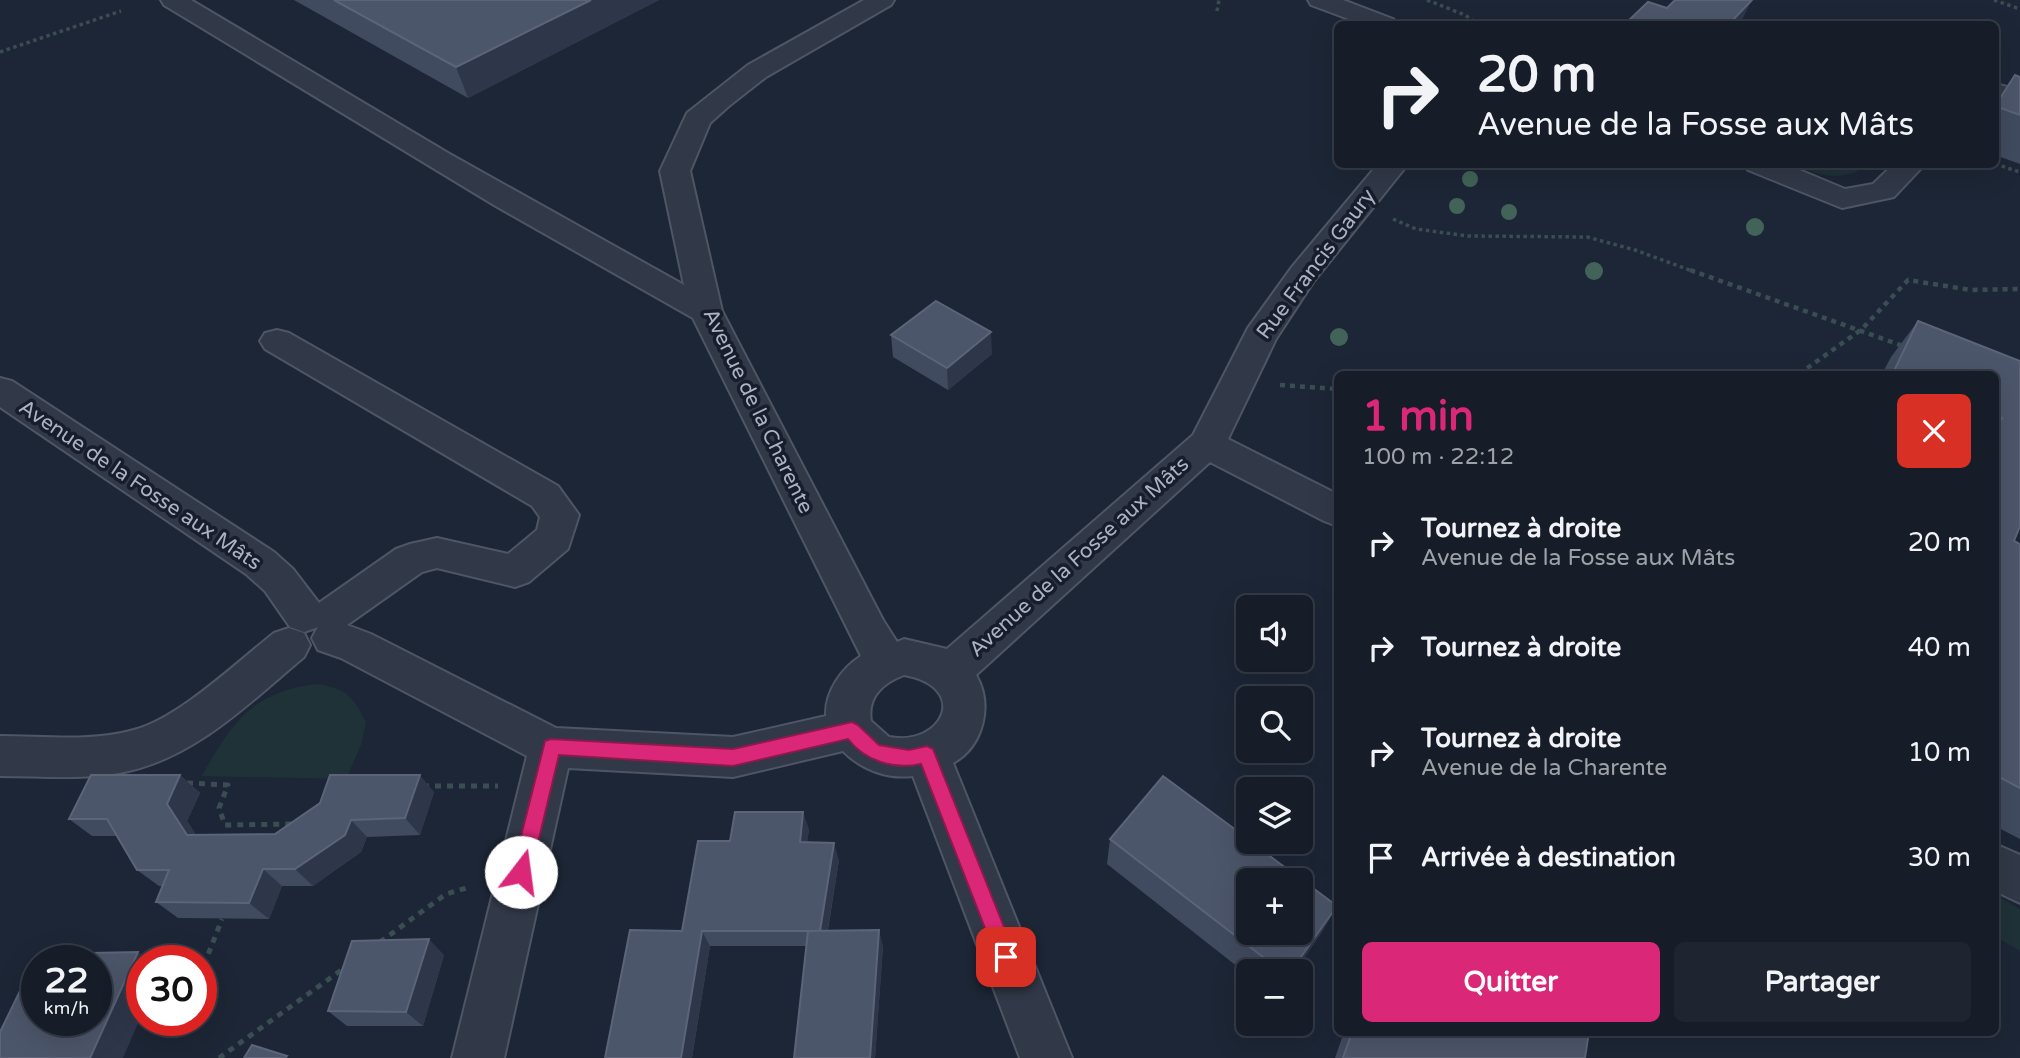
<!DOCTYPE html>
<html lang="fr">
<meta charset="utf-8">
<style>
:root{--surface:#161c28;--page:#1f2530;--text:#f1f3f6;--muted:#9ea1a8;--line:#353a45;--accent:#db2777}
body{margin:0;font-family:"Varela Round",sans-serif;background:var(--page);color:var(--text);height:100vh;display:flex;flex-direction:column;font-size:26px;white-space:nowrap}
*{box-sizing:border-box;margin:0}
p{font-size:23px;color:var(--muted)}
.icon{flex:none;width:38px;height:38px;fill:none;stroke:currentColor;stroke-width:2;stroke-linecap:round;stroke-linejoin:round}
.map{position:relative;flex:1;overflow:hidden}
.sheet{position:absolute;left:1334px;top:371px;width:665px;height:665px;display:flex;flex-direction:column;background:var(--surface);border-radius:10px;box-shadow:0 7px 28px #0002,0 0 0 2px var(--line)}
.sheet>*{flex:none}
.banner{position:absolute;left:1334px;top:21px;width:665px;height:147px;border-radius:10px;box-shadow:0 7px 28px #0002,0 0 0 2px var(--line);background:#161c28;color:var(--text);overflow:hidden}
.fabs{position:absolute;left:1236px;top:595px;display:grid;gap:14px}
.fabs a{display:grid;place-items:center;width:77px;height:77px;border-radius:10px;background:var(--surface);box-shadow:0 7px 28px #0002,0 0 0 2px var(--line);font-size:35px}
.speed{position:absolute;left:21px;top:945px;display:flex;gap:14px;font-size:35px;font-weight:700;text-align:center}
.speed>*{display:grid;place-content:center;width:91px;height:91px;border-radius:50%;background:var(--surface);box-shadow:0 7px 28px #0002,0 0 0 2px var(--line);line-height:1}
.speed small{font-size:18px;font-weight:400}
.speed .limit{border:10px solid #d22;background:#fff;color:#111}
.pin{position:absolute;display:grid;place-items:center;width:60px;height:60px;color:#fff;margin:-30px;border-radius:14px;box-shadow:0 4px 10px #0006}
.me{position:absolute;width:77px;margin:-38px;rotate:15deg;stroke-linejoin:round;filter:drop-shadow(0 0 5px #0008)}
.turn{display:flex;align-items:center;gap:24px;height:147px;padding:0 28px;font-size:32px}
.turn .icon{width:91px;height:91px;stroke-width:2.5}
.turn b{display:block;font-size:49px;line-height:60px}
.round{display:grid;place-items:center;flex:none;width:74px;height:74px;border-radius:10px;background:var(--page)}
.headline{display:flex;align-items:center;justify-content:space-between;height:119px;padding:0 28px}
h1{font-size:42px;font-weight:700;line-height:52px;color:var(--accent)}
.button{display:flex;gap:14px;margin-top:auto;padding:14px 28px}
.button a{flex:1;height:80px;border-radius:10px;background:var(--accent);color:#fff;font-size:28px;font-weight:700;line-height:80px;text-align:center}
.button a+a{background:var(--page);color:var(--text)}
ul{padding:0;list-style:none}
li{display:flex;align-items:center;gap:21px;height:105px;padding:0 28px}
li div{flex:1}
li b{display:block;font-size:26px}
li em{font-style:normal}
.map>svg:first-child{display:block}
.green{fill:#1f3237}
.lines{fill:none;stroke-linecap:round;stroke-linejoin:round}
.minor-casing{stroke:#4e5565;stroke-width:4}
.path-far2{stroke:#3a4e52;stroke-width:3.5;stroke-dasharray:3.5 3.5;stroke-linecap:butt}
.path-far1{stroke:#3a4e52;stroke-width:4.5;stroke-dasharray:5 5;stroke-linecap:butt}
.path{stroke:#3a4e52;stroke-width:5;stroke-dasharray:6 6;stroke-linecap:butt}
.minor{fill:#313847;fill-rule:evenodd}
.tree{fill:#426357}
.wall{fill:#414b5f}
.shaded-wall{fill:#2e374a}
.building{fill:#4c566a;stroke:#5b6478;stroke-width:2;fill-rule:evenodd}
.route{fill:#db2777;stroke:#8e194d;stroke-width:2}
.labels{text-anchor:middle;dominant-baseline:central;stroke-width:7;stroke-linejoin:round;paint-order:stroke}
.street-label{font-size:21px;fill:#aab2c4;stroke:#171d2b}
</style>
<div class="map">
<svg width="2020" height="1058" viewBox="0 0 2020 1058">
<rect width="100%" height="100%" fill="#1d2636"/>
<path class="green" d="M1795 165H1861V169C1837 182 1818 174 1795 165Z
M318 684C348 690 352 695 366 722L361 745 346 779 202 776C232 722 253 691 318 684Z
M1995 895 2020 909V951L1995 936Z"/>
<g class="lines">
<defs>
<path id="minor" d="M161 0H191L448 153 684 285 660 171 687 113 748 65 864 0H894L891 5 766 77 729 106 710 123 690 171 722 311 883 620 897 642 904 639 947 649 1193 435 1248 328 1292 267 1378 164H1408L1314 281 1276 339 1228 439 1337 494V526L1324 521 1210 462 976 675C993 704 984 746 953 763L1072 1058H1020L913 776C887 779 862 770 843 751L733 777 568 768 504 1058H452L527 756 341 658 318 650 312 638 318 627 304 632 290 627 265 591 246 574 0 407V378L12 381 274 552 293 569 319 603 396 549 410 544 437 538 508 554 537 530 540 517 532 506 265 349 260 341 265 333 277 330 289 333 558 486 579 515 568 549 529 582 515 587 437 568 422 572 347 625 371 634 556 728 733 737 826 716C825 692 841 669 861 656L693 318 494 205 164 5ZM904 675C971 687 943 747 889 737L871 721C867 697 883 683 904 675Z
M1308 0H1343L1393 19 1397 24H1362L1311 5Z
M1995 84 2020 90V107L1995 101Z
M1744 164H1785L1845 189 1873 184 1894 164H1925L1894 197 1842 208 1748 170Z
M289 628 304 633 310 645 304 657C248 704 193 760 119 773 80 780 39 776 0 776V736C44 736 91 742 134 730 179 718 237 662 274 633Z
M1995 844 2020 855V903L1995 891Z"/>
</defs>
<use href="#minor" class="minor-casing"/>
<path class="path-far2" d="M1427 0 1465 15 1478 24
M1994 0 2020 9
M1217 11 1219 0
M0 52 121 11
M1995 164 2020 172
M1393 219 1416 229 1468 236 1587 237 1635 250 1695 272"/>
<path class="path-far1" d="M1690 270 1906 347
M1799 374 1862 329 1908 280 1971 290 2020 289
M1280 385 1337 389"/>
<path class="path" d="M187 783 228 785 219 808 225 825 293 824
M423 786H498
M380 942 446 894 470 887
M204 965 222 919
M219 1058 347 966"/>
<use href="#minor" class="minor"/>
</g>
<g class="tree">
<circle cx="1470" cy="179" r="8"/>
<circle cx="1457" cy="206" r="8"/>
<circle cx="1509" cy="212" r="8"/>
<circle cx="1755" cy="227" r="9"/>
<circle cx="1594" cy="271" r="9"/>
<circle cx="1339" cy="337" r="9"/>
</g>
<path class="wall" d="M294 0H659L468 98Z
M2015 75 2020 77V164L1995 155V104Z
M1918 321 2020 361 2014 541 2020 544V839L1995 826V374H1882L1891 357Z
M891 335 992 354 948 390 893 357Z
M180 775 200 793 187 821 196 835 275 834 434 792 420 835 367 837 361 852 313 886H282L269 919 178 918 156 902 163 886H159L137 870 117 836H92L69 819Z
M809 829 807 842 839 860 828 930 883 946 875 1058H794L806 946H710L692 1058H605L682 931 730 841Z
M1110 839 1324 929 1295 971H1248V975L1107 864Z
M444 955 423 1026H347L328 1011Z
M1344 1032H1589L1585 1058H1335Z"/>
<path class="shaded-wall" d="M591 0H659L468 98 456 67Z
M1752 0 1740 24H1729Z
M991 332 992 354 948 390 947 368Z
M180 775 200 793 187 821 208 852 187 835 167 804Z
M420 775 434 792 420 835 405 818Z
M803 812 809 829 805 858 800 842Z
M351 820 367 837 361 852 313 886 295 869Z
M834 843 839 860 825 946 820 931Z
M263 869 282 886 269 919 249 903Z
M1337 906 1324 929 1295 971H1291Z
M879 930 883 946 875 1058H870Z
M702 931 710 946 692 1058H681Z
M429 939 444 955 423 1026 406 1012Z
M138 952 151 961H142V1014L123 1058H90Z"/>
<path class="building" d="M334 0H591L456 67Z
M1675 0H1752L1729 24H1625L1648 2 1667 8Z
M2015 75 2020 77V115L1995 106Z
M936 301 991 332 947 368 891 335Z
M1918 321 2020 361V526L2014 541 2020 544V788L1995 775V433L2002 418 1995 415V374H1898L1893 373Z
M91 775H180L167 804 187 835 275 834 320 803 330 775H420L405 818 351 820 345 835 295 869H263L249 903 156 902 169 870H137L107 819H69Z
M1163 776 1248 839V842H1251L1337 906 1291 971H1281L1110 839ZM1248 880H1300V933H1248Z
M735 812H803L800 842 834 843 820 931H702L681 1058H605L630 930 682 931 698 841H730Z
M879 930 870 1058H794L808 931Z
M429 939 406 1012 328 1011 352 941Z
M138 952 90 1058H0V1032L38 954ZM37 961H96V1020H37Z
M1352 1032H1589L1585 1058H1343Z
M252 1045 287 1056 285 1058H244Z"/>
<path class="route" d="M852 722 858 725 879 745 909 750 927 746 933 749 1016 957 1013 964 1006 967 999 964 921 764C894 770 865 761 848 739L733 766 559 755 531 872 528 878 521 881 514 878 512 872 545 741 551 739 733 749Z"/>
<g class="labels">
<g class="street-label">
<text transform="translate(1316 264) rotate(-53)">Rue Francis Gaury</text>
<text transform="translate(758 411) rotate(64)">Avenue de la Charente</text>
<text transform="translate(140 485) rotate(34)">Avenue de la Fosse aux Mâts</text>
<text transform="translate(1079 557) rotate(-42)">Avenue de la Fosse aux Mâts</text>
</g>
</g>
</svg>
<div class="fabs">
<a><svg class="icon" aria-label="sound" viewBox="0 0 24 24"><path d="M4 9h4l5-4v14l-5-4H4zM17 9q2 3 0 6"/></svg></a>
<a><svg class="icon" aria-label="search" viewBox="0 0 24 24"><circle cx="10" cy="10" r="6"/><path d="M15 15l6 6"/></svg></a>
<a><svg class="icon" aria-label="layers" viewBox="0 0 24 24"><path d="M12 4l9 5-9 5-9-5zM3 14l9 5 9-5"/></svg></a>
<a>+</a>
<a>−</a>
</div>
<div class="speed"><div>22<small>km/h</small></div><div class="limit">30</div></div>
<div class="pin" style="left:1006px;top:957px;background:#d93025"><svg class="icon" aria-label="arrive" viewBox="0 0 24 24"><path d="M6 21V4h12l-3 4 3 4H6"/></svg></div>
<svg class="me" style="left:521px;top:872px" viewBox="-20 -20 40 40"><circle r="19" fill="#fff"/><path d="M0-13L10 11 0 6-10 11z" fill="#db2777"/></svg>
<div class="banner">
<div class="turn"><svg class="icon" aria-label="right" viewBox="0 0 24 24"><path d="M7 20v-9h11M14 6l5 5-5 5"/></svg><div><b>20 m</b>Avenue de la Fosse aux Mâts</div></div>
</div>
<section class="sheet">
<div class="headline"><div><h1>1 min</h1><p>100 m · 22:12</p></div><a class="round" style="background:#d93025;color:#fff"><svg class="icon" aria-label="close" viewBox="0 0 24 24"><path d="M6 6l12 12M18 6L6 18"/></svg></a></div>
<ul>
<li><svg class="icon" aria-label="right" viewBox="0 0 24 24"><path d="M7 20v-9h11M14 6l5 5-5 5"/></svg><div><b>Tournez à droite</b><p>Avenue de la Fosse aux Mâts</p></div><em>20 m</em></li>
<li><svg class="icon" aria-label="right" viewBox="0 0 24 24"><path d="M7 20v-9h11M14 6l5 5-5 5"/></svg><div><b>Tournez à droite</b></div><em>40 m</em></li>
<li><svg class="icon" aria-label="right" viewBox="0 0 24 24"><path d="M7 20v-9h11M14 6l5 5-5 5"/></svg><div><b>Tournez à droite</b><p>Avenue de la Charente</p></div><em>10 m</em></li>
<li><svg class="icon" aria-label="arrive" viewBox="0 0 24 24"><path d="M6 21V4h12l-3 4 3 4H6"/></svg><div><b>Arrivée à destination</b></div><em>30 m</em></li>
</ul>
<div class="button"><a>Quitter</a><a>Partager</a></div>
</section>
</div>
